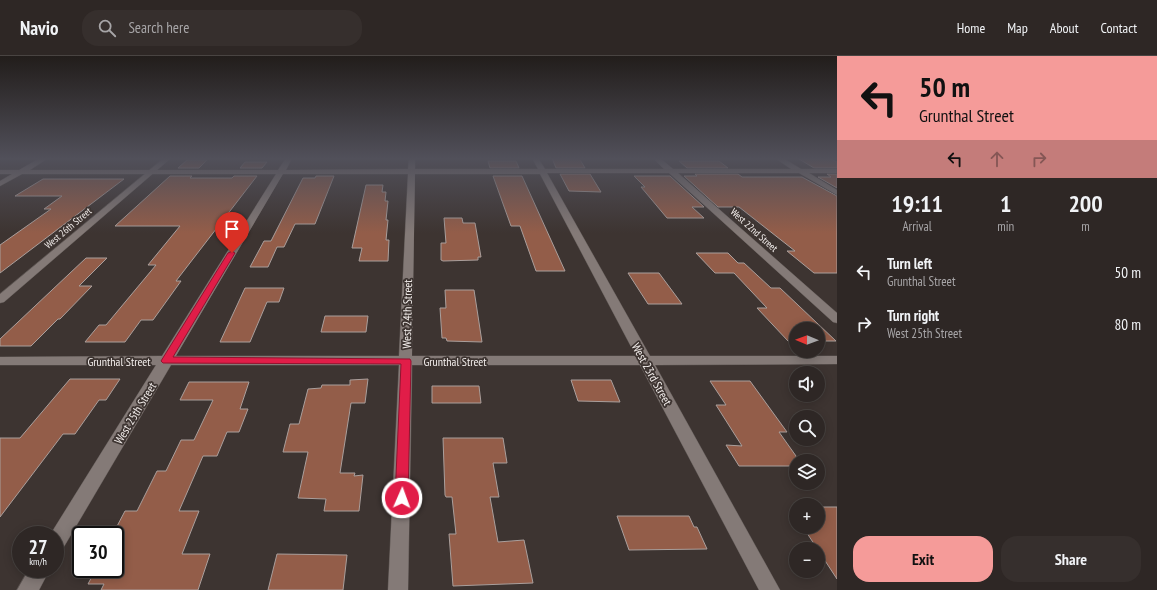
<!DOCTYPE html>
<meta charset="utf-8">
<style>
:root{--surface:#2e2725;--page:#362f2d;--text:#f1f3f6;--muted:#a7a5a7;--line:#494442;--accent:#f59b99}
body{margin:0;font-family:"PT Sans Narrow",sans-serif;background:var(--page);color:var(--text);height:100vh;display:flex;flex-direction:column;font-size:15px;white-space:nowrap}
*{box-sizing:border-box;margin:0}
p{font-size:13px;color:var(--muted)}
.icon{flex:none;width:22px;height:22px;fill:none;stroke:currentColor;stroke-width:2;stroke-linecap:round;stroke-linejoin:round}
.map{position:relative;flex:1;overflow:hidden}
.panel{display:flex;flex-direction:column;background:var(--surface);width:320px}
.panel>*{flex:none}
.banner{background:#f59b99;color:#111;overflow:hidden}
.needle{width:26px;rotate:271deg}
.fabs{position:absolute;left:789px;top:266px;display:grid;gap:8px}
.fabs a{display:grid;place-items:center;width:36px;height:36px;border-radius:50%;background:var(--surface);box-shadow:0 2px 10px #0003,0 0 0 1px var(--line);font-size:20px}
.speed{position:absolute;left:12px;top:470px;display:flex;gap:8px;font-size:20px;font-weight:700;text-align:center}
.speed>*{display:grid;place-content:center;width:52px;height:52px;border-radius:50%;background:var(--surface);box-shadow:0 2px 10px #0003,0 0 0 1px var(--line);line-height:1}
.speed small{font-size:10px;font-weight:400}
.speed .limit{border:2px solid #111;border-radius:6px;background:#fff;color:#111}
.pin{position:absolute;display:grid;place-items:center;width:34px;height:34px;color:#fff;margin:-41px -17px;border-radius:50% 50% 50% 0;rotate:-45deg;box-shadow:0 0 4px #0007}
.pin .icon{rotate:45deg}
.me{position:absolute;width:44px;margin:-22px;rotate:2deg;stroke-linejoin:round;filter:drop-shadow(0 0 3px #0008)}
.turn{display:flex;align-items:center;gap:14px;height:84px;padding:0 16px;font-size:18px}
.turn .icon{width:52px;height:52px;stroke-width:2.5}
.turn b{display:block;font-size:28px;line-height:34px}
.lanes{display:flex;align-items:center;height:38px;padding:0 16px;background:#0003;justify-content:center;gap:20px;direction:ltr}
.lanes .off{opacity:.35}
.eta{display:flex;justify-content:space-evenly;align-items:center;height:68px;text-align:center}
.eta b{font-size:24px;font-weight:700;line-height:28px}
.button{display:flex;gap:8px;margin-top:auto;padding:8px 16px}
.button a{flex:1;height:46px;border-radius:16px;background:var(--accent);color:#111;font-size:16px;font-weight:700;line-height:46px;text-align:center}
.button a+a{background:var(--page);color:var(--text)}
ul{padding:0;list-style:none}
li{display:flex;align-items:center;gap:12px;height:52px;padding:0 16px}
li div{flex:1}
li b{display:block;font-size:15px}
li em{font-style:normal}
header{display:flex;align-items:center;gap:24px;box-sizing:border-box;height:56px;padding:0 20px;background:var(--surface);border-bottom:1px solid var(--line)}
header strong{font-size:19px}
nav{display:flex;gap:22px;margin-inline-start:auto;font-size:14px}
.search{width:280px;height:36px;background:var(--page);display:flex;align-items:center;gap:10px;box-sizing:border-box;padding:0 14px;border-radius:16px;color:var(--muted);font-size:15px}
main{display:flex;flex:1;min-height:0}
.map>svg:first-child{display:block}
.building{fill:#935d49;stroke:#aa9f9c}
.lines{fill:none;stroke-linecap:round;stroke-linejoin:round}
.street-casing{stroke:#5a5350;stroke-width:1}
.secondary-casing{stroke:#5a5350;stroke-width:1}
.street{fill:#847a77;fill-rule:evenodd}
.secondary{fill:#847a77;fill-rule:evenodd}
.route{fill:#e11d48;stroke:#92132f}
.labels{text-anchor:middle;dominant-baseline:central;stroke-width:3.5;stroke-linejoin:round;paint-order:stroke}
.far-street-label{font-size:10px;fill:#f4efed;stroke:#3d3431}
.street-label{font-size:12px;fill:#f4efed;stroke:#3d3431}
</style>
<header>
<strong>Navio</strong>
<div class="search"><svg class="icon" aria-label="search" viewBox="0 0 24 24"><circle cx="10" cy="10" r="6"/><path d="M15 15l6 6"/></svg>Search here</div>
<nav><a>Home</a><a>Map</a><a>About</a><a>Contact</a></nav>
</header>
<main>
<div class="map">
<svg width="837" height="534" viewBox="0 0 837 534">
<rect width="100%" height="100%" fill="#3d3431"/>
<path class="building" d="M552 102H579L585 112H556Z
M799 103H831L837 106V112H814Z
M187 104H207L199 112H178Z
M488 105H516L519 112H490Z
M679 105H719L728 112H687Z
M245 106H267L262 112H240Z
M560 118H590L601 136 569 135Z
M695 118H738L742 121H802L837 140V217H814L787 195H795L739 151H718L684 120H697Z
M827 118H837V132L818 121H831Z
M170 120H192L190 122H232L234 120H257L176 225H181L153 264H141L125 286H85L99 269H106L156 209H148L180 170H115Z
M316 120H334L315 168H295L284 191H277L268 211H250L264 185H271L303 122H315Z
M493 120H522L565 215H536L520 170H511Z
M634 120H670L704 151H692L704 162H667L641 131H645Z
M43 123H124L0 217V189L51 153H44L62 140H15Z
M366 129H383L382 136H386L385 145H388L386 164H388L386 184H389L388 205H359L362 192H352Z
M444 162H462L463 167H475L481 201H478V204L443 205 441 204V187H446Z
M696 197H728L738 207H744L771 232H780L836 285H818V273H796V285H788L757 252H767L734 217H715Z
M86 202H107L79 230H92L60 263H58L31 290H0V283Z
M628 217H659L682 248H648Z
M245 232H284L279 246H267L250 286H220Z
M445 234H474L482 286 447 285 446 282H442L440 252H446Z
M325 260H368L366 276H321Z
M70 323H120L106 344H99L75 378H63L0 461V382H20Z
M368 323 365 347H351L340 417H355L354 420 363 419 359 455H324L326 443 298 442 308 396H283L290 368H299L308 333 321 332 322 329H350V324Z
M571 324H611L620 346 578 345Z
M710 325H750L787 376H779L796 400V410H739L726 389 742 390 716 349H726Z
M189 326H249L240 353H248L239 376H227L217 400H203L179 455H199L182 498H210L198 534H101L104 528H88L96 513H115V474L125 455H137L157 415H166L181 384H194L213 344H180Z
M432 330H479L481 347H432Z
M443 382H503L507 407H493L499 441H490L498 486 524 484 533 527 453 530 449 478H456L452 441H446L445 439Z
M818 451H837V523L803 471H818Z
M617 460H689L694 471H697L707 493 629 494Z
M277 498 347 499 343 534H268Z"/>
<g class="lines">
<defs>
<path id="street" d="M40 102H48L30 114H278L286 102H292L286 114 408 113 409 102H415V113H538L532 102H538L545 113H664L653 102H660L673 113H791L775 102H783L801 113H837V117H809L837 134V139L799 117H678L837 257V267L833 266 669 117H547L650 300H837V308L655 309 780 534H759L640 309H412L408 534H388L399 309H171L62 494 55 497V479H50L156 309H0V301L162 300 276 118H22L0 130V125L12 118H0V114H19ZM283 118H408L399 300H176ZM415 118H540L636 300H412Z
M29 513H50L39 534H17Z"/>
<path id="secondary" d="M164 102H171L4 246 0 247V238Z"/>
</defs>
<use href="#street" class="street-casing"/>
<use href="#secondary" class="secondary-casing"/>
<use href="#street" class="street"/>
<use href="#secondary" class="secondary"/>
</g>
<linearGradient id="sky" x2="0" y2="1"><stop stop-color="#221d1b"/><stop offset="0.58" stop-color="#51505a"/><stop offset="1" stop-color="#51505a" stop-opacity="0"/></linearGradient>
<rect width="837" height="177" fill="url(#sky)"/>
<path class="route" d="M232 195 235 197 173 301 410 303 411 305 408 442 406 447 402 448 397 447 395 442 401 308 163 307 161 305 228 197Z"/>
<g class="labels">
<g class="far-street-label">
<text transform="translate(68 172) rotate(-40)">West 26th Street</text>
<text transform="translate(754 174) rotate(42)">West 22nd Street</text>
</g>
<g class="street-label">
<text transform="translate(407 258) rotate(-89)">West 24th Street</text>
<text x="119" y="305">Grunthal Street</text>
<text x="455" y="305">Grunthal Street</text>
<text transform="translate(652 318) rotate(61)">West 23rd Street</text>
<text transform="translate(135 357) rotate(-59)">West 25th Street</text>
</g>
</g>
</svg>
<div class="fabs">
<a><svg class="needle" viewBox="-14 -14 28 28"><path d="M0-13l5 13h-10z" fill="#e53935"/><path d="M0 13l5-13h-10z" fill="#a7a5a7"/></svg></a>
<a><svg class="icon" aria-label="sound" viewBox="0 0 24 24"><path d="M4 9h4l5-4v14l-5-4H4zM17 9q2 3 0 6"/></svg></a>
<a><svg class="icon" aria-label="search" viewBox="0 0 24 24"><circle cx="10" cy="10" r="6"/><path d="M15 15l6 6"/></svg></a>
<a><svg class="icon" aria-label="layers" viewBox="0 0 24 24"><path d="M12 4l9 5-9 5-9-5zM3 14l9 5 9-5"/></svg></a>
<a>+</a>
<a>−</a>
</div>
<div class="speed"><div>27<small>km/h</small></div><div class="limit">30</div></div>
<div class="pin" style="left:232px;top:197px;background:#d93025"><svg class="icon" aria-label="arrive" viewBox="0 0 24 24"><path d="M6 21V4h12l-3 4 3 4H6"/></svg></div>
<svg class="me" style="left:402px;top:442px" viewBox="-20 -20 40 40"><circle r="17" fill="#e11d48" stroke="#fff" stroke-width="3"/><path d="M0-11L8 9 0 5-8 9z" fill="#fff"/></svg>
</div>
<section class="panel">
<div class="banner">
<div class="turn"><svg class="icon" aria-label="left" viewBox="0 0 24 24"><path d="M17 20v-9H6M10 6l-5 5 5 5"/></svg><div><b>50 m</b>Grunthal Street</div></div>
<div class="lanes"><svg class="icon" aria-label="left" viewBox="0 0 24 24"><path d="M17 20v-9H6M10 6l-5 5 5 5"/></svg><svg class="icon off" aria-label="ahead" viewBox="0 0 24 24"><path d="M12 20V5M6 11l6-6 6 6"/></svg><svg class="icon off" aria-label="right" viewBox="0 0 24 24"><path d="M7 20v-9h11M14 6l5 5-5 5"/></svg></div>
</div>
<div class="eta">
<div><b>19:11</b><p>Arrival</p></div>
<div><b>1</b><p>min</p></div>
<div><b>200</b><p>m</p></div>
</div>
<ul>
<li><svg class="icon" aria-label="left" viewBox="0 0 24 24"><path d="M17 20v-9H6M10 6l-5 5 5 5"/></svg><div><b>Turn left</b><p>Grunthal Street</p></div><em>50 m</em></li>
<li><svg class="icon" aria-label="right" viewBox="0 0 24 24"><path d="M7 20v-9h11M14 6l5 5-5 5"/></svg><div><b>Turn right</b><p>West 25th Street</p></div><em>80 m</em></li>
</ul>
<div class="button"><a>Exit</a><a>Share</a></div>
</section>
</main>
